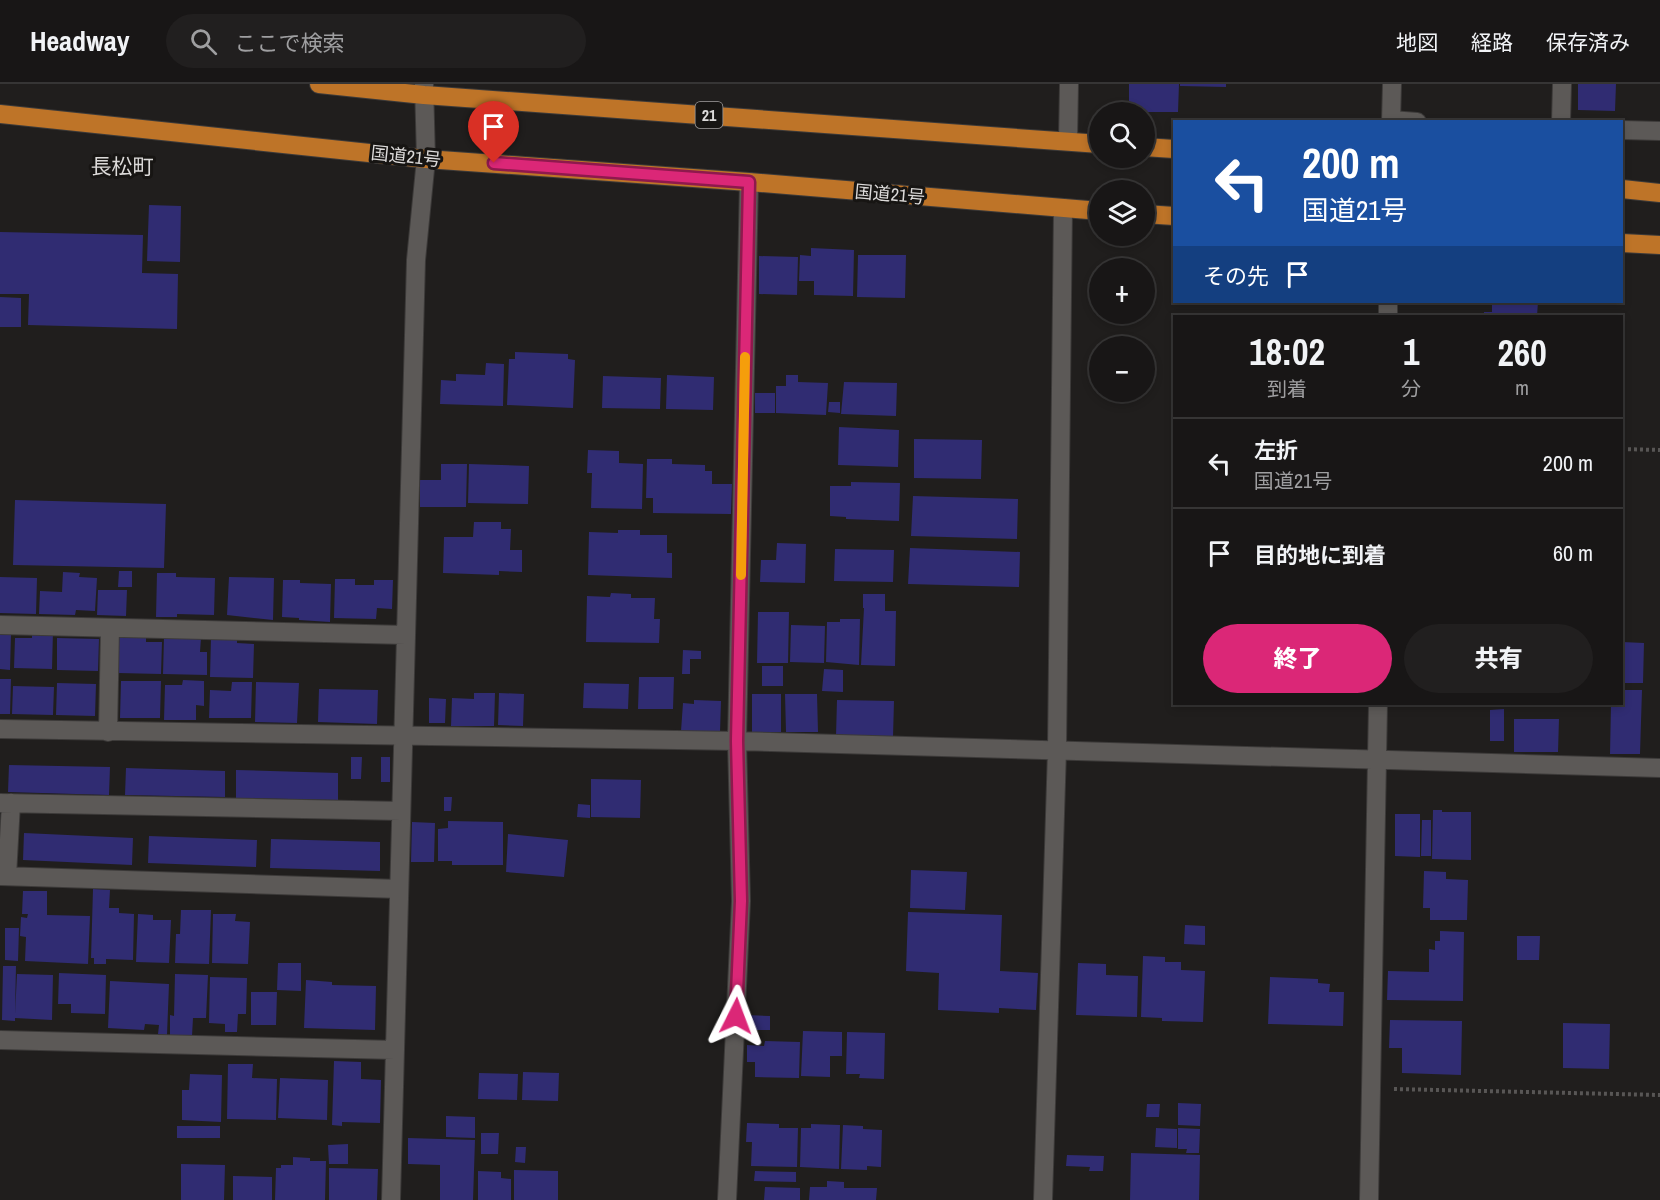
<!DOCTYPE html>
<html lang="ja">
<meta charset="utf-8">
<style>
:root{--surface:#181616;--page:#211f1f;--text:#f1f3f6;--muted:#9f9fa1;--line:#363535;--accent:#db2777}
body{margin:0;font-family:"Archivo Narrow","Noto Sans JP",sans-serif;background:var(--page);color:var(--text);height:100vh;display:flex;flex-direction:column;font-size:22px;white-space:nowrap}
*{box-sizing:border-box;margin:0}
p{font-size:20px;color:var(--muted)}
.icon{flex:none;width:33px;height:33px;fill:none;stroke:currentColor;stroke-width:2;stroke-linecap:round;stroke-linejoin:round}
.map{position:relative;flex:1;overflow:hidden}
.drawer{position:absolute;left:1173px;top:231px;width:450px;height:390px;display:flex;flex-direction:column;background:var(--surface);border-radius:0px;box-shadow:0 3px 9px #0003,0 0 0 2px var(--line)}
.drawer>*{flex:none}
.banner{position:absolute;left:1173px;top:36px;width:450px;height:183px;border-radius:0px;box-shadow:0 3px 9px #0003,0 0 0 2px var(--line);background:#1a4fa0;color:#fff;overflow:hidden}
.controls{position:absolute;left:1089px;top:18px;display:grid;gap:12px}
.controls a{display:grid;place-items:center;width:66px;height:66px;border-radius:50%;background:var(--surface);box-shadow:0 3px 9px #0003,0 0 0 2px var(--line);font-size:30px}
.pin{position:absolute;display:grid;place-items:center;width:51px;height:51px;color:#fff;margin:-62px -26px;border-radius:50% 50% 50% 0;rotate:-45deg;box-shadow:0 0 6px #0007}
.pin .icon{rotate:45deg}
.me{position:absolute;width:66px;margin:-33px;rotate:3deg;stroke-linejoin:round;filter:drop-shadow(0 0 4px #0008)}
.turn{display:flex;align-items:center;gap:21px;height:126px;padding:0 30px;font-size:27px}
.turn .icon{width:78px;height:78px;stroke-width:2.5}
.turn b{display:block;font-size:42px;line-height:51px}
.then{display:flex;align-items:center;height:57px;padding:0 30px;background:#0003;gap:12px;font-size:22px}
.eta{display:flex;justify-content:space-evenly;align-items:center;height:102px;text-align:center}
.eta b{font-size:36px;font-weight:800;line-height:42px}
.cta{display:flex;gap:12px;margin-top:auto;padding:12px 30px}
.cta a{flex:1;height:69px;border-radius:36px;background:var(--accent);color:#fff;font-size:24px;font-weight:800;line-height:69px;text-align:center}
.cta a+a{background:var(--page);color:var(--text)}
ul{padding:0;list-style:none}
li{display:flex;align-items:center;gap:18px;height:90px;padding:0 30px;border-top:2px solid var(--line)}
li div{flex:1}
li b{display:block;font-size:22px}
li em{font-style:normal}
header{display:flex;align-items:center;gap:36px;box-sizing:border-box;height:84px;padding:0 30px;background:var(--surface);border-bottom:2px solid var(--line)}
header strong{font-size:28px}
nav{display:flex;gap:33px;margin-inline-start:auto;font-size:21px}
.search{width:420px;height:54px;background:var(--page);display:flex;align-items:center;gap:15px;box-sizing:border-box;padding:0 21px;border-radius:33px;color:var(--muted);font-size:22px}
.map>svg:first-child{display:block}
.building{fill:#302c72}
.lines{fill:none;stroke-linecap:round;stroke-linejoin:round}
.minor-casing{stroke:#3c3a39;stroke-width:20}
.trunk-casing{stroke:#3c3a39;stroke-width:20}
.path{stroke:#585655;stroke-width:4;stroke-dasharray:3 3;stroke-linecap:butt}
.minor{stroke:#5c5957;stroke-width:18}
.trunk{stroke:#be7428;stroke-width:18}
.route-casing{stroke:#8e194d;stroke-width:15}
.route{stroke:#db2777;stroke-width:10}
.slow{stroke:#f59e0b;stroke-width:10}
.labels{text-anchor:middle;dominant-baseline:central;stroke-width:6;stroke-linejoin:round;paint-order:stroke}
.shield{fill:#171513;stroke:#a19f9e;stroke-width:1.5}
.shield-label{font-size:16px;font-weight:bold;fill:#dcdad9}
.street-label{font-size:18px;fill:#dcdad9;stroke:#171513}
.quarter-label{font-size:21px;fill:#dcdad9;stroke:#171513}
</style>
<header>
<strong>Headway</strong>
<div class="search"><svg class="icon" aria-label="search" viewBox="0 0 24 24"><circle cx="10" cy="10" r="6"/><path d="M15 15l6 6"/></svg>ここで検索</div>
<nav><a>地図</a><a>経路</a><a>保存済み</a></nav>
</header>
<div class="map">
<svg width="1660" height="1116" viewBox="0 0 1660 1116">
<rect width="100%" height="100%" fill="#201e1d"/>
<path class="building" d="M1129 0H1179L1178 28H1129Z
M1180 0H1226V3L1180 2Z
M1578 0H1616L1615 27 1578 26Z
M149 121 181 122 180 178 147 177Z
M0 148 143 151 142 189 178 190 177 245 28 241 29 210H0Z
M811 164 854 166 853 212 814 211V197H799L800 171 811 172Z
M858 171H906L905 214 857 213Z
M759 172 798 173 797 211 759 210Z
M0 213 21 214V243H0Z
M1492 218H1538L1537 232H1484V228H1492Z
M515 268 568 270V275L575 276 573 324 507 321 509 275H515Z
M486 279 504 280 503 322 440 320 441 296 456 297V290L485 291Z
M667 291 714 293 713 326 666 325Z
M786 291H798V298L828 299 826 331 776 329V302H786Z
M603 292 661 294 660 325 602 324Z
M844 298 897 299 896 332 841 330Z
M755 309H775V329H755Z
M829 318H840V329L828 328Z
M839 343 899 346 898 383 838 381Z
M914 355 982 356 981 395 914 394Z
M588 366 619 367V379L643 380 642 425 591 424 592 389H587Z
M647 375H672V380L705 381V387H712V400H732L731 430 653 429V414H646Z
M441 380H467L466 423H420V396H441Z
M469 380 529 382 528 420 468 419Z
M851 398 900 399 899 437 846 435V433L830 432V402H851Z
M913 412 1018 415 1017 455 911 452Z
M15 416 166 420 164 484 13 481Z
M474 438H501V445H511L510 466H522V488L499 487V491L443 489 444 453H473Z
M618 446H640V451H667V469H672V494L588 491 589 448 618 449Z
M777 459 806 460 805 499 760 498 761 476H776Z
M910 464 1020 468 1019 503 908 500Z
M835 465 894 466 893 498 834 497Z
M119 487H132V503H118Z
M63 488 80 489 79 493 97 494 95 527 76 526 75 531 39 530 40 507 62 508Z
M157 489H176V493L215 494 214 531 177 530V533H156Z
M0 493 37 494 36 530 0 529Z
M229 493 274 494 273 536 227 531Z
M335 495H355V501H374V496H393L392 525 377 524 376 535 334 534Z
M283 496H300V499L331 500 330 538 299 536V534L282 533Z
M98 506H127L126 532 97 531Z
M611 509 631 510V514H655L654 535H660L659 559 586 558 587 512 610 513Z
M863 510H885V527H896L895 582 861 581 864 524H863Z
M758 528H789L788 579H757Z
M840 535H860L859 581 826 578 827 538H840Z
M791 541 825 542 824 579 790 578Z
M32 547H53L52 585 14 584 15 554H32Z
M0 550H11L10 586 0 585Z
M119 553 146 554V558H162L161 590 118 589Z
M164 553 201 554 200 568H207V591L163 590Z
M211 553 237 554V559L254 560 253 594 210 593Z
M57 554 99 555 98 587 57 586Z
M1622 558 1644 559 1643 599H1623Z
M683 566 701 567V575H690V590H682Z
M762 582H783V602H762Z
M824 585 843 586V608L822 607Z
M639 593H674L673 625H638Z
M0 595H11L10 630H0Z
M183 596 204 597V622L196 621V636H164L165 601H182Z
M121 597H161L160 634H120Z
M232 598H252L251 634H209L210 606 231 607Z
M256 598 299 599 297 639 255 638Z
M57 599 96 600 95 632 56 631Z
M584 599 629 600 628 625 583 624Z
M13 602 54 603 53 631 12 630Z
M319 605 378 606 377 640 318 638Z
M1622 606H1642L1640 670H1610L1611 620H1622Z
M474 609H495L494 642H451L452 614 474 615Z
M499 609 524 610 523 642 498 641Z
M752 610H781V648H752Z
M785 610H817L818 648H786Z
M429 614 446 615 445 639H429Z
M694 616 721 617 720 649 681 647 683 619 694 620Z
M837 616 894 617 893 653 836 652Z
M1504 625V657H1490V626Z
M1514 635H1559L1558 668H1514Z
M351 673H362L361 695H351Z
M381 673H390V698H381Z
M9 681 110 683 109 711 8 708Z
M126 684 225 687V713L125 711Z
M236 686 338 689V716L236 714Z
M591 695 641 696 640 734 591 733Z
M444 713H452L451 727H444Z
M578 720 590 721V734L577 733Z
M1433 726H1442V728H1471V776L1432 775Z
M1395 730H1420V773L1395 772Z
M1422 736H1431V772H1421Z
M448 737 503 738V781H452V777H438V745L448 744Z
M412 738 435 739 434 778H411Z
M24 749 133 754 132 781 23 776Z
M508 750 568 756 564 793 506 788Z
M149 752 257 756 256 783 148 779Z
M271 755 380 758V787L270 784Z
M911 786 967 788 965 826 910 824Z
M1424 787 1446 788V795L1468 796 1467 836H1430V824H1423Z
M93 805 110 806 109 824H119V829L134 830 133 876 106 875V880H94V874H91Z
M23 807H47V831L90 832 88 880 25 877 26 853 20 852 21 833 27 834 28 830H22Z
M181 826H211L209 880 175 879 176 850H180Z
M908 828 1002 831 1000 887 1038 889 1036 926 999 924V929L938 926 939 889 906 887Z
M138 830 153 831V836H171L169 879 136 878Z
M213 830H236L235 837 250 838 248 880 212 879Z
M1185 841 1205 842V861L1184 860Z
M5 844H19L18 877 5 876Z
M1440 847 1464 848 1463 917 1387 916 1388 887 1429 888V865L1435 866V857H1440Z
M1517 852H1540L1539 876H1517Z
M1143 872 1165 873V878H1181V886L1205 887 1203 938 1162 937V934L1141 933Z
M278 879H301V907L277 906Z
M1078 879 1106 880V891L1138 892 1137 933 1076 931Z
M3 882H16L15 930 17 890 53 891 52 936 15 934V937L2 936Z
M59 889 106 891 105 930 71 929V920H58Z
M175 890 208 891 206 934H193L192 952H170V931L174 932Z
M210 893 247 894 246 930H238L237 948H225V940L209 939Z
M1270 893 1318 895V899L1330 900 1329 908H1344L1343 942 1268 940Z
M306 896 332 898V901L376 902 375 946 304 944Z
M110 897 169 900 167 951 158 950 159 941 145 940 144 946 108 944Z
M251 908H277L276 941H251Z
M746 931 770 932V946H746Z
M1390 936 1462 937 1461 991 1402 989V964H1389Z
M1563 939 1610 940 1609 985 1563 984Z
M803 947 842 948V972H830V993L801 992Z
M847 948 885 949 884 995 859 994 860 990H846Z
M765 957 800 958 799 994 755 993V978H747V961L764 962Z
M334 977 361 978V995L381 996 380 1039 342 1038V1042L332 1041Z
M228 980H253L252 994 277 995 276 1036 227 1035Z
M523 988 559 989 558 1017 522 1016Z
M479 989 518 990 517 1016 478 1015Z
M190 990 222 991 221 1038 182 1036V1006H189Z
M280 994 328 996 327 1036 278 1034Z
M1178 1019 1201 1020 1200 1042 1178 1041Z
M1147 1020H1160L1159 1033H1146Z
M446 1032 475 1033V1054L446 1053Z
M747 1039 779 1040V1044H798L797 1083 751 1082 752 1058H746Z
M811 1040 840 1041 839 1085 800 1083 801 1044H811Z
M843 1041 863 1042V1045L882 1046 881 1083 867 1082V1086L841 1085Z
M177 1042H220V1054H177Z
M1156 1044 1177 1045V1064L1155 1063Z
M1178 1044 1200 1045 1199 1069H1186L1187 1065H1178Z
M481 1049H499L498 1070H481Z
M408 1054 475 1056 473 1116H440V1081L408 1080Z
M348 1060V1080H329L328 1061Z
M516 1063H526L525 1079 515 1078Z
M1131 1069 1200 1071 1199 1116H1130Z
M1067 1071 1104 1072 1103 1087H1089L1090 1083 1066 1082Z
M293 1073 310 1074V1077H326L325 1116H275L276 1084H281V1081H293Z
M181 1080 225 1081 224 1116H181Z
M329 1084 378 1085 377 1116H329Z
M514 1086 558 1087V1116H514Z
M478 1087 501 1088V1094L511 1095V1116H478Z
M755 1087 796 1088V1098L754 1097Z
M233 1092 272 1093V1116H233Z
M827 1097 844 1098V1104H877L876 1116H809L810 1103H827Z
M765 1103 800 1104V1116H764Z"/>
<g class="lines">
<defs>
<path id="minor" d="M1391 36 1417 38
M1391 38 1392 0
M1561 38 1562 0
M1622 46 1660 47
M1068 57 1069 0
M1388 232V218
M0 541 406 551
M0 645 737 657 1660 684
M108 648 110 544
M0 719 401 727
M0 792 399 805
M7 792 11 719
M0 956 395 966
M391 1116 416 176 426 75 424 0
M727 1116 741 817 737 657 749 98
M1043 1116 1057 666 1063 124
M1369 1116 1378 620"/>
<path id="trunk" d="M319 0 424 11 1100 60
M0 30 426 75 749 98 1100 127
M1144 63 1174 65
M1622 105 1660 109
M1144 130 1174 132
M1622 159 1660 161"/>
</defs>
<use href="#minor" class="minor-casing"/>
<use href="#trunk" class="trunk-casing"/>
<path class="path" d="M1622 365 1660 366
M1394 1005 1660 1011"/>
<use href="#minor" class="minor"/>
<use href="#trunk" class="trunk"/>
</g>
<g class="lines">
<defs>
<path id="route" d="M494 79 749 98 737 657 741 817 736 932"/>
</defs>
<use href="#route" class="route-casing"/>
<use href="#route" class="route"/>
<path class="slow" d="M741 491 745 273"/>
</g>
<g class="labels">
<rect class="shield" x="695.5" y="18" width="27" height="26" rx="4.5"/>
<g class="shield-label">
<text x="709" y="31">21</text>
</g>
<g class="street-label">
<text transform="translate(406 72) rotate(6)">国道21号</text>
<text transform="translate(890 110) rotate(5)">国道21号</text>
</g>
<g class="quarter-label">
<text x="122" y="82">長松町</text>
</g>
</g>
</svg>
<div class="controls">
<a><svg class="icon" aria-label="search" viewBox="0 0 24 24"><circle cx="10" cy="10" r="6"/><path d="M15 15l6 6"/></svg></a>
<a><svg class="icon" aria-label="layers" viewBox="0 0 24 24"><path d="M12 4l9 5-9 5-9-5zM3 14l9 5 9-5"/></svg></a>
<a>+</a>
<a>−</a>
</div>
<div class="pin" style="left:494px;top:79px;background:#d93025"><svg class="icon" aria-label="arrive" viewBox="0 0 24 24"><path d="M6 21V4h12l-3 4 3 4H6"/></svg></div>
<svg class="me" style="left:736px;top:932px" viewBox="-20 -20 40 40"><path d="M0-17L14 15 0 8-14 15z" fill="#db2777" stroke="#fff" stroke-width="4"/></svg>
<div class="banner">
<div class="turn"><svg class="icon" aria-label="left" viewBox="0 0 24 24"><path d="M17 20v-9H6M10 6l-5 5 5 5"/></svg><div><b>200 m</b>国道21号</div></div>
<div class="then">その先<svg class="icon" aria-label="arrive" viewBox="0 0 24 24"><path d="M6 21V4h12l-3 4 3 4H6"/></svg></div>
</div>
<section class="drawer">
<div class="eta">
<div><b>18:02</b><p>到着</p></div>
<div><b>1</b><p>分</p></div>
<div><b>260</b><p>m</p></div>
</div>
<ul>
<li><svg class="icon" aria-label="left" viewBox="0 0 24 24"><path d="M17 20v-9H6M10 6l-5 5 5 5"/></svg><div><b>左折</b><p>国道21号</p></div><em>200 m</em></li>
<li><svg class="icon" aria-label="arrive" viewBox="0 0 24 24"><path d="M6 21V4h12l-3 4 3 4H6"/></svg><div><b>目的地に到着</b></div><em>60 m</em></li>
</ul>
<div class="cta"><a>終了</a><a>共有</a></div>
</section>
</div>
